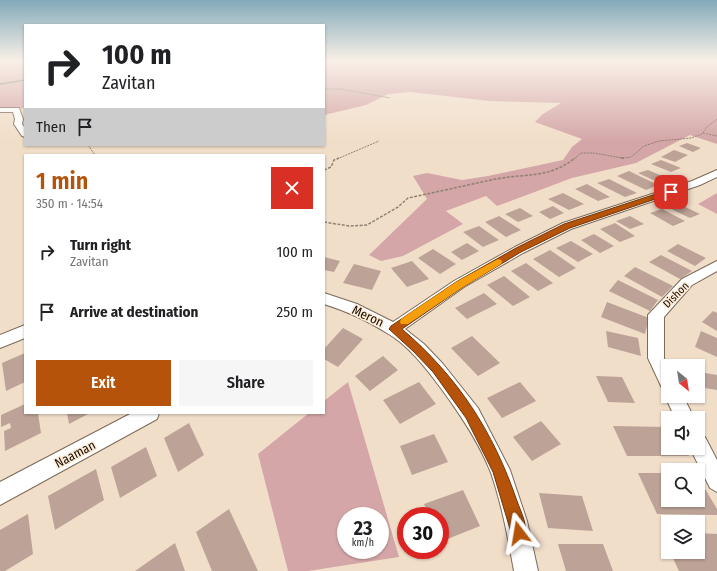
<!DOCTYPE html>
<meta charset="utf-8">
<style>
:root{--surface:#fff;--page:#f6f6f6;--text:#202124;--muted:#757577;--accent:#b45309}
body{margin:0;font-family:"Fira Sans Condensed",sans-serif;background:var(--page);color:var(--text);height:100vh;display:flex;flex-direction:column;font-size:15px;white-space:nowrap}
*{box-sizing:border-box;margin:0}
p{font-size:13px;color:var(--muted)}
.icon{flex:none;width:22px;height:22px;fill:none;stroke:currentColor;stroke-width:2;stroke-linecap:round;stroke-linejoin:round}
.map{position:relative;flex:1;overflow:hidden}
.panel{position:absolute;left:24px;top:154px;width:301px;height:260px;display:flex;flex-direction:column;background:var(--surface);border-radius:0px;box-shadow:0 1px 3px #0004}
.panel>*{flex:none}
.banner{position:absolute;left:24px;top:24px;width:301px;height:122px;border-radius:0px;box-shadow:0 1px 3px #0004;background:#fff;color:var(--text);overflow:hidden}
.needle{width:26px;rotate:150deg}
.fabs{position:absolute;left:661px;top:359px;display:grid;gap:8px}
.fabs a{display:grid;place-items:center;width:44px;height:44px;border-radius:0px;background:var(--surface);box-shadow:0 1px 3px #0004;font-size:20px}
.speed{position:absolute;left:337px;top:507px;display:flex;gap:8px;font-size:20px;font-weight:700;text-align:center}
.speed>*{display:grid;place-content:center;width:52px;height:52px;border-radius:50%;background:var(--surface);box-shadow:0 1px 3px #0004;line-height:1}
.speed small{font-size:10px;font-weight:400}
.speed .limit{border:6px solid #d22;background:#fff;color:#111}
.pin{position:absolute;display:grid;place-items:center;width:34px;height:34px;color:#fff;margin:-17px;border-radius:8px;box-shadow:0 2px 6px #0006}
.me{position:absolute;width:44px;margin:-22px;rotate:346deg;stroke-linejoin:round;filter:drop-shadow(0 0 3px #0008)}
.turn{display:flex;align-items:center;gap:14px;height:84px;padding:0 12px;font-size:18px}
.turn .icon{width:52px;height:52px;stroke-width:2.5}
.turn b{display:block;font-size:28px;line-height:34px}
.then{display:flex;align-items:center;height:38px;padding:0 12px;background:#0003;gap:8px;font-size:15px}
.round{display:grid;place-items:center;flex:none;width:42px;height:42px;border-radius:0px;background:var(--page)}
.overview{display:flex;align-items:center;justify-content:space-between;height:68px;padding:0 12px}
h1{font-size:24px;font-weight:600;line-height:30px;color:var(--accent)}
.action{display:flex;gap:8px;margin-top:auto;padding:8px 12px}
.action a{flex:1;height:46px;border-radius:0px;background:var(--accent);color:#fff;font-size:16px;font-weight:600;line-height:46px;text-align:center}
.action a+a{background:var(--page);color:var(--text)}
ul{padding:0;list-style:none}
li{display:flex;align-items:center;gap:12px;height:60px;padding:0 12px}
li div{flex:1}
li b{display:block;font-size:15px}
li em{font-style:normal}
.map>svg:first-child{display:block}
.green{fill:#d4a6a7;fill-rule:evenodd}
.lines{fill:none;stroke-linecap:round;stroke-linejoin:round}
.stream{stroke:#697053;stroke-width:1.5}
.building{fill:#bda297}
.minor-casing{stroke:#7b6a57;stroke-width:2}
.path-far1{stroke:#8f8172;stroke-width:1;stroke-dasharray:2 1;stroke-linecap:butt}
.path{stroke:#8f8172;stroke-width:1.5;stroke-dasharray:3 1.5;stroke-linecap:butt}
.minor{fill:#fff;fill-rule:evenodd}
.route{fill:#b45309;stroke:#753606}
.slow{fill:#f59e0b}
.labels{text-anchor:middle;dominant-baseline:central;stroke-width:3;stroke-linejoin:round;paint-order:stroke}
.street-label{font-size:11px;fill:#150e07;stroke:#ffecd6}
.near-street-label{font-size:13px;fill:#150e07;stroke:#ffecd6}
</style>
<div class="map">
<svg width="717" height="571" viewBox="0 0 717 571">
<rect width="100%" height="100%" fill="#f1dec9"/>
<path class="green" d="M0 61H25V108L0 110Z
M324 61H717V144L690 135 636 163 572 178 497 206 486 196 446 211 463 224 403 256 381 261 369 255 427 199 413 176 427 173 462 180 488 176 563 160 572 147 582 139 535 122 543 114 561 103 490 101 410 92 388 94 366 105 324 115Z
M717 193V214L698 204Z
M348 382 399 557 308 571H288L258 454 309 413H324V401ZM346 516H380V550H346Z"/>
<g class="lines">
<path class="stream" d="M514 61H549
M0 84 25 80"/>
</g>
<path class="building" d="M687 143 701 148 693 152 679 146Z
M674 150 688 155 675 162 661 157Z
M661 160 681 168 671 172 651 164Z
M648 170 662 176 653 180 638 173Z
M629 171 658 185 646 190 617 176Z
M609 179 637 193 625 197 597 183Z
M587 184 610 197 598 201 575 189Z
M563 193 584 204 569 210 548 199Z
M677 203 700 214 690 218 667 207Z
M553 206 564 213 550 219 539 212Z
M520 208 533 216 518 222 505 214Z
M662 209 685 221 673 226 650 213Z
M499 216 521 230 506 237 485 222Z
M630 216 644 224 630 229 616 221Z
M615 223 635 236 620 242 600 229Z
M479 226 499 240 483 247 463 232Z
M594 234 614 246 600 253 581 240Z
M571 241 593 254 578 262 556 248Z
M467 243 479 251 462 260 451 252Z
M678 244 706 258 695 266 667 251Z
M433 249 456 264 440 274 418 258Z
M550 250 576 268 559 277 533 259Z
M661 255 692 271 680 279 649 262Z
M324 257 340 261 334 272 324 270Z
M412 261 429 279 407 287 391 268Z
M526 263 553 283 538 291 511 271Z
M354 264 381 271 372 290 343 283Z
M635 267 673 286 662 297 624 276Z
M504 276 530 297 513 306 487 285Z
M618 280 658 300 650 311 609 291Z
M484 293 497 304 467 319 455 308Z
M607 302 649 318 645 334 601 317Z
M713 311 717 313V331L702 322Z
M343 328 363 339 338 367 324 359V349Z
M606 331 638 338 641 356 608 347Z
M701 331 717 338V357L695 347Z
M472 336 500 363 478 376 451 348Z
M25 353V382L6 391 2 363Z
M383 356 398 370 370 391 355 376Z
M680 360 701 366 705 373 717 375V390L698 387V366H682Z
M596 376 622 377 635 403 608 402Z
M419 382 436 404 400 424 383 400Z
M520 382 536 401 502 418 487 398Z
M25 404V413H38L41 433 5 451 4 431 11 428 10 423 1 427V415Z
M67 413H90L69 424Z
M541 421 561 444 532 461 513 437Z
M189 423 204 455 178 472 164 438Z
M613 426 668 427V448H684L689 456H627Z
M434 434 448 462 412 475 400 446Z
M146 447 157 476 120 498 111 467Z
M96 469 104 500 55 530 48 496Z
M638 473H668V500H698V477L717 509V515L657 514Z
M463 490 480 526 440 542V516H429L424 504Z
M539 493 582 496 593 531 548 528Z
M229 509 258 571H212L196 532Z
M28 514 33 554 5 571H0V530Z
M661 533H668V547Z
M698 533 717 534V571H679L670 552H698Z
M175 543 185 571H135Z
M558 544H603L613 571H566Z"/>
<g class="lines">
<defs>
<path id="minor" d="M0 108H19L23 119 22 124 25 128V137L22 136 14 124 15 119 13 112H0Z
M717 170V177L700 185 571 229 523 253 464 287 405 329 424 344 443 364 478 408 510 470 527 521 538 571H514C508 538 502 505 491 473 479 442 460 414 440 387 426 368 408 345 387 333 368 321 346 311 324 304V293L357 304 393 322 454 281 515 247 563 223 692 181Z
M717 261V271L692 285 664 317V358L668 366V396H683L694 418H675L665 396 668 390 662 388 648 358V315L682 279Z
M25 325V338L0 348V335Z
M132 413H159L157 419 0 505V482Z
M698 434 705 437 717 460V492L710 488 690 448H698Z"/>
</defs>
<use href="#minor" class="minor-casing"/>
<path class="path-far1" d="M0 63 12 61
M324 89H341L390 98
M703 133 717 136
M88 145 95 155
M337 159 379 141
M574 159 581 153H594L622 158 631 157 644 146 659 141 691 138 702 134 707 127 717 119"/>
<path class="path" d="M621 158H624
M324 170 331 167 334 160 339 158
M324 222 349 226 367 225 398 207 408 198C437 192 467 185 496 179 527 173 548 179 575 158"/>
<use href="#minor" class="minor"/>
</g>
<linearGradient id="sky" x2="0" y2="1"><stop stop-color="#83aaba"/><stop offset="0.43" stop-color="#f9f0e7"/><stop offset="1" stop-color="#f9f0e7" stop-opacity="0"/></linearGradient>
<rect width="717" height="141" fill="url(#sky)"/>
<path class="route" d="M671 189 674 192 673 193 570 228 521 252 463 287 402 329C458 377 493 431 517 501 521 512 529 527 524 539L519 541 513 539 493 472 466 418 433 372 414 352 389 329 391 326 456 282 516 248 564 224Z"/>
<path class="slow" d="M498 259 501 260 502 262 501 264 463 287 408 324H401L400 322 401 319 456 282Z"/>
<g class="labels">
<g class="street-label">
<text transform="translate(676 295) rotate(-45)">Dishon</text>
</g>
<g class="near-street-label">
<text transform="translate(368 316) rotate(25)">Meron</text>
<text transform="translate(75 454) rotate(-28)">Naaman</text>
</g>
</g>
</svg>
<div class="fabs">
<a><svg class="needle" viewBox="-14 -14 28 28"><path d="M0-13l5 13h-10z" fill="#e53935"/><path d="M0 13l5-13h-10z" fill="#757577"/></svg></a>
<a><svg class="icon" aria-label="sound" viewBox="0 0 24 24"><path d="M4 9h4l5-4v14l-5-4H4zM17 9q2 3 0 6"/></svg></a>
<a><svg class="icon" aria-label="search" viewBox="0 0 24 24"><circle cx="10" cy="10" r="6"/><path d="M15 15l6 6"/></svg></a>
<a><svg class="icon" aria-label="layers" viewBox="0 0 24 24"><path d="M12 4l9 5-9 5-9-5zM3 14l9 5 9-5"/></svg></a>
</div>
<div class="speed"><div>23<small>km/h</small></div><div class="limit">30</div></div>
<div class="pin" style="left:671px;top:192px;background:#d93025"><svg class="icon" aria-label="arrive" viewBox="0 0 24 24"><path d="M6 21V4h12l-3 4 3 4H6"/></svg></div>
<svg class="me" style="left:519px;top:533px" viewBox="-20 -20 40 40"><path d="M0-17L14 15 0 8-14 15z" fill="#b45309" stroke="#fff" stroke-width="4"/></svg>
<div class="banner">
<div class="turn"><svg class="icon" aria-label="right" viewBox="0 0 24 24"><path d="M7 20v-9h11M14 6l5 5-5 5"/></svg><div><b>100 m</b>Zavitan</div></div>
<div class="then">Then<svg class="icon" aria-label="arrive" viewBox="0 0 24 24"><path d="M6 21V4h12l-3 4 3 4H6"/></svg></div>
</div>
<section class="panel">
<div class="overview"><div><h1>1 min</h1><p>350 m · 14:54</p></div><a class="round" style="background:#d93025;color:#fff"><svg class="icon" aria-label="close" viewBox="0 0 24 24"><path d="M6 6l12 12M18 6L6 18"/></svg></a></div>
<ul>
<li><svg class="icon" aria-label="right" viewBox="0 0 24 24"><path d="M7 20v-9h11M14 6l5 5-5 5"/></svg><div><b>Turn right</b><p>Zavitan</p></div><em>100 m</em></li>
<li><svg class="icon" aria-label="arrive" viewBox="0 0 24 24"><path d="M6 21V4h12l-3 4 3 4H6"/></svg><div><b>Arrive at destination</b></div><em>250 m</em></li>
</ul>
<div class="action"><a>Exit</a><a>Share</a></div>
</section>
</div>
